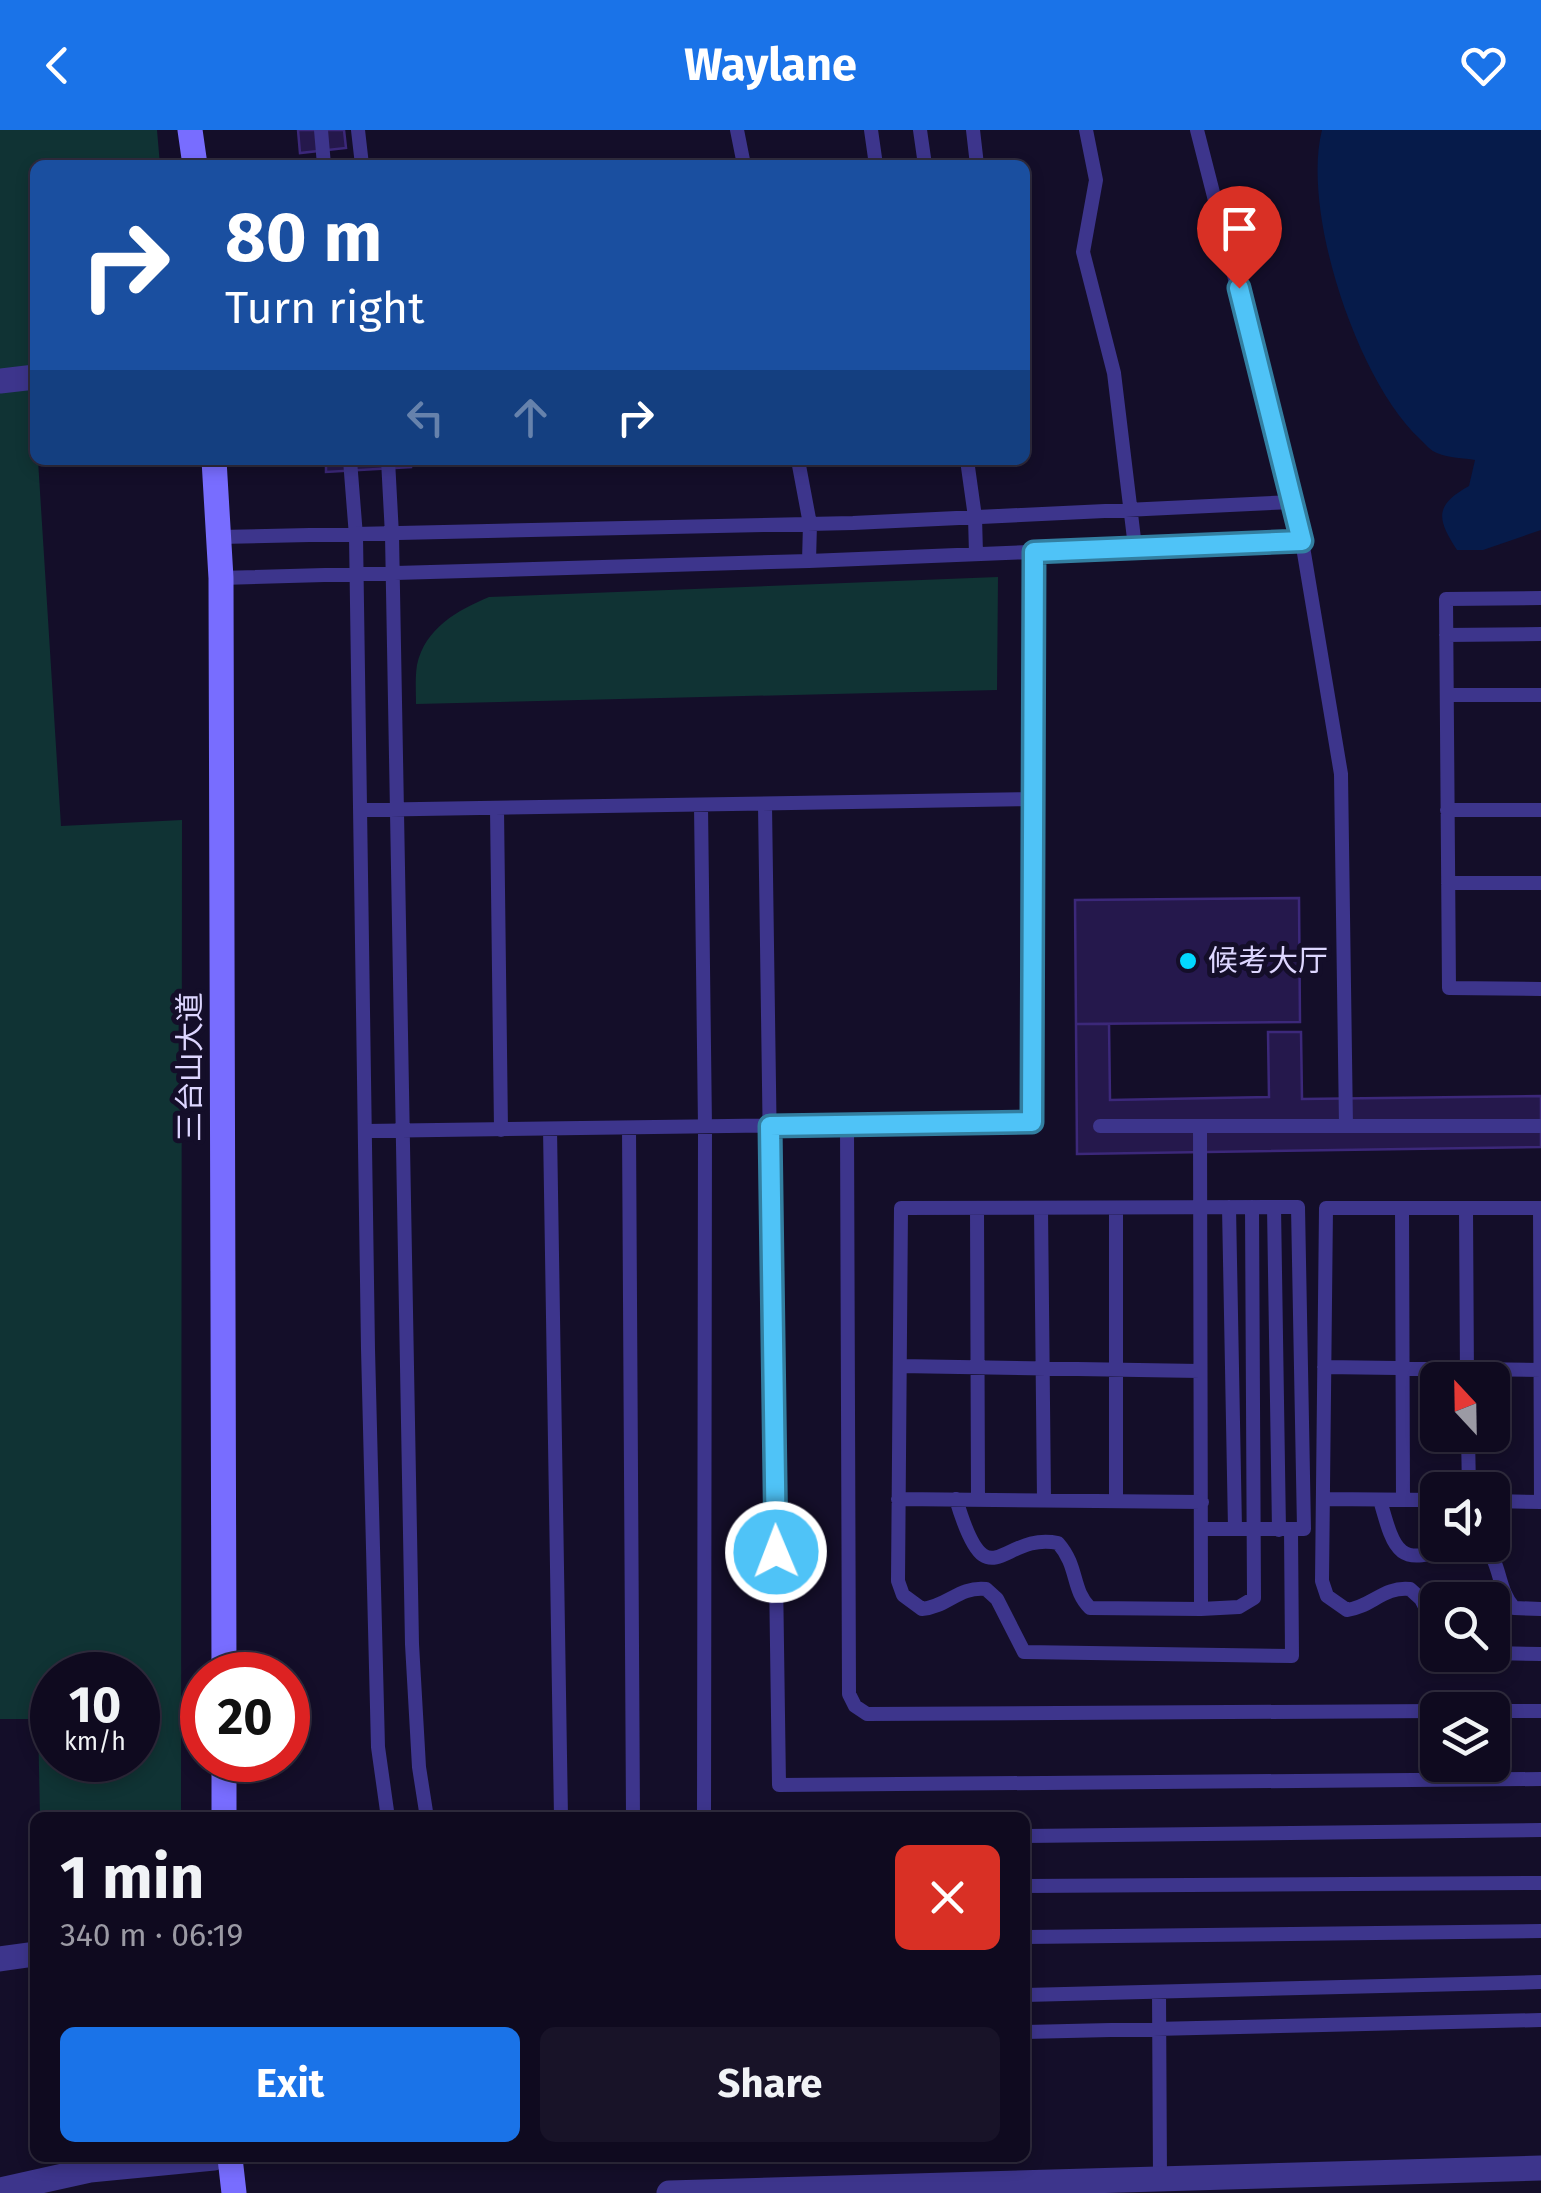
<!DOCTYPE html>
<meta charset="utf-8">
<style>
:root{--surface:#0f0a1f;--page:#181328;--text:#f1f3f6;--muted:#9b9aa4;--line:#2f2b3d;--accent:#1a73e8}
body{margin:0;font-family:"Fira Sans","Noto Sans SC",sans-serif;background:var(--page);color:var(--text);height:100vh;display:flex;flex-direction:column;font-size:38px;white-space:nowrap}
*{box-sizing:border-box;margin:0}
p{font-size:32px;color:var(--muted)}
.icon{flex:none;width:55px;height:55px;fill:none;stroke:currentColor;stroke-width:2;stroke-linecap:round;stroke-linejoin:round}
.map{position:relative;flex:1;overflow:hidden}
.side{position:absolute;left:30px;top:1682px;width:1000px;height:350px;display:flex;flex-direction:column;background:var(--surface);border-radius:15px;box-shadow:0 5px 15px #0003,0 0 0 2px var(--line)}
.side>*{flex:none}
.banner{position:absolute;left:30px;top:30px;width:1000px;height:305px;border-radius:15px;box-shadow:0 5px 15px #0003,0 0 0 2px var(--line);background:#1a4fa0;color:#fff;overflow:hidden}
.needle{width:65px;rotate:338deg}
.fabs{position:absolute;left:1420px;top:1232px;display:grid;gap:20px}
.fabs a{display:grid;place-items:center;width:90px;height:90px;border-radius:15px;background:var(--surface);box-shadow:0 5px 15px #0003,0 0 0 2px var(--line);font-size:50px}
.speed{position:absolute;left:30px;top:1522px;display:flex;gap:20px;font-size:50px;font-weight:700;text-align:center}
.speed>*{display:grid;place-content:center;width:130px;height:130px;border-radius:50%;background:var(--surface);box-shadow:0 5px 15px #0003,0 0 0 2px var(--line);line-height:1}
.speed small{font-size:25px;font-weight:400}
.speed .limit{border:15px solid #d22;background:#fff;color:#111}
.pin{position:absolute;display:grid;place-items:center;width:85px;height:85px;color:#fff;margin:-102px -42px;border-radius:50% 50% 50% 0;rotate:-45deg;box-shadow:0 0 10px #0007}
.pin .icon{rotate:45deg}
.me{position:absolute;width:110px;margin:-55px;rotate:359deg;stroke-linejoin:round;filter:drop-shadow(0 0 8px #0008)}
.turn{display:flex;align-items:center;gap:35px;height:210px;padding:0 30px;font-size:45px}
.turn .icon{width:130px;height:130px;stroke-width:2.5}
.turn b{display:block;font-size:70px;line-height:85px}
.lanes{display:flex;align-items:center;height:95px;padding:0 30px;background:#0003;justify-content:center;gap:50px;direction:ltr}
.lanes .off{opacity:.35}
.round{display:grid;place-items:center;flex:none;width:105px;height:105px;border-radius:15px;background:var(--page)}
.summary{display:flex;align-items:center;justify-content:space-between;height:170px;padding:0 30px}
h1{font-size:60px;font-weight:700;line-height:75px}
.primary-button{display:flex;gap:20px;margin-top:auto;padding:20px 30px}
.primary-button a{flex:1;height:115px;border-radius:15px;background:var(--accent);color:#fff;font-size:40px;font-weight:700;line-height:115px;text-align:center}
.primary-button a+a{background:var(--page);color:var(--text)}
header{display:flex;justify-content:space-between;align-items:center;height:130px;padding:0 30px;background:var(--accent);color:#fff;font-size:45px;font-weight:700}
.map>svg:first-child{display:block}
.green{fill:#103334;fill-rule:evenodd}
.water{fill:#061b4a}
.building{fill:#25184c;stroke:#3c287a;stroke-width:2.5}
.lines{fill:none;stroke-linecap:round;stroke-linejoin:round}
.service{stroke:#3d358c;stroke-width:14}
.minor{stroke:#3d358c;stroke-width:25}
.secondary{stroke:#786dff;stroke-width:25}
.route-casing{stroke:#337fa1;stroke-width:25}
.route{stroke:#4fc3f7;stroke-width:18}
.poi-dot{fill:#02d8ff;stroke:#140e29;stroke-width:4}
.labels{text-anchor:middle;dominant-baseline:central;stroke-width:10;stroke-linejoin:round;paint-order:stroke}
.poi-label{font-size:30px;fill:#ddd6ff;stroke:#140e29;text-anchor:start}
.street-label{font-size:30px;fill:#ddd6ff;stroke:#140e29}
</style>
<header><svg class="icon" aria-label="back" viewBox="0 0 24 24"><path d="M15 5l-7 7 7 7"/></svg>Waylane<svg class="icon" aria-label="heart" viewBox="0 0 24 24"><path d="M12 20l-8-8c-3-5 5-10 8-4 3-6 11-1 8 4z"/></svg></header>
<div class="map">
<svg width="1541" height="2063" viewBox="0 0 1541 2063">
<rect width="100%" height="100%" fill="#140e29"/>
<path class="green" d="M0 0H157L160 35H35V217L30 218 35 330H38L61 696 182 690 181 1687H40L38 1589H0ZM52 1545H138V1630H52Z
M998 447 997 560 416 574C416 562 415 547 417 535 425 498 458 480 489 467Z"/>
<path class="water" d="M1322 0H1541V400L1483 420H1457C1436 388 1435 375 1469 356L1475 330C1464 328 1449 328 1437 323 1431 321 1425 314 1420 309 1358 252 1301 82 1322 0Z"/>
<path class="building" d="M298 0H344L346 18 300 23Z
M326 330H411V337L326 342Z
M1299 768 1300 892 1076 894 1075 770Z
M1076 894H1109L1110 970 1269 967 1268 902H1301L1302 969 1541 966V1017L1077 1024Z"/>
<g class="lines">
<path class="service" d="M321 0 324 35
M358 0 362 35
M737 0 744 35
M871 0 876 35
M920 0 925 35
M973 0 977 35
M1086 0 1096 50 1083 122 1114 243 1135 417
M1197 0 1302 411 1341 644 1346 996
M350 330 356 406 368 1219 378 1617 388 1688
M388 330 392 405 412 1514 419 1637 427 1688
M798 330 810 394 809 431
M967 330 975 387 976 424
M219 407 853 393 1293 372
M221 448 809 431 1302 411
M1541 468 1446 469 1449 858 1541 859
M1446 505 1541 504
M1447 565H1541
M765 675 779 1655 1541 1649
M701 676 705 997 704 1688
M497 679 501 1000
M360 680 1033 669
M1447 680H1541
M1448 753H1541
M847 994 849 1564 855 1576 867 1584 1438 1581
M1100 996H1541
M629 998 633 1688
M550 999 561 1688
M365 1001 1032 992 1034 422
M1229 1077 1235 1399
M1274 1077 1279 1400
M977 1078 978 1370
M1041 1078 1044 1370
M1116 1078V1371
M1402 1078 1403 1370
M1466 1078 1467 1250
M1540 1078 1541 1372
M900 1236 1200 1241
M1324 1237 1541 1240
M1468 1305 1469 1360
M898 1369 1202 1372
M956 1369C988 1477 1001 1401 1058 1413 1079 1437 1071 1459 1090 1478L1201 1479 1200 996
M1323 1369 1438 1370
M1380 1370C1395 1424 1399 1438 1455 1415
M1492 1371 1541 1372
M1202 1399H1304L1298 1077 901 1078 898 1451 903 1465 922 1479C947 1477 959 1456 986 1459L997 1469 1024 1522 1292 1526 1291 1400
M1484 1415C1502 1435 1497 1459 1514 1478L1541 1479
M1201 1479 1239 1477 1254 1468 1252 1077
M1438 1502 1421 1469 1410 1459C1384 1456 1371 1477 1347 1480L1327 1466 1322 1451 1326 1078H1541
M1492 1523 1541 1524
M1492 1581H1541
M1025 1706 1541 1700
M1025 1756 1541 1753
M1025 1807 1541 1801
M1159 1862 1160 2049
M1025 1865 1541 1852
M1025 1902 1541 1890"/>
<path class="minor" d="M0 251 35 247
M0 1829 35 1824
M0 2060 90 2040 214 2028
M669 2063 1541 2038"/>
<path class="secondary" d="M190 0 195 35
M214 330 221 448 224 1545
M224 1630V1688
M230 2028 234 2063"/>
</g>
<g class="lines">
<defs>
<path id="route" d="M776 1422 770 996 1032 992 1034 422 1302 411 1239 158"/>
</defs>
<use href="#route" class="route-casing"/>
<use href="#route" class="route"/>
</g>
<circle class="poi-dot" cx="1188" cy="831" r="10"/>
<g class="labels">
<g class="poi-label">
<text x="1208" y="831">候考大厅</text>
</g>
<g class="street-label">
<text transform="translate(190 937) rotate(-90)">三台山大道</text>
</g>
</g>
</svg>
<div class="fabs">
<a><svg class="needle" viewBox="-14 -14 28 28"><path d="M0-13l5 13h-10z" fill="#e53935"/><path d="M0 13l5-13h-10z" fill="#9b9aa4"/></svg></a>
<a><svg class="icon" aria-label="sound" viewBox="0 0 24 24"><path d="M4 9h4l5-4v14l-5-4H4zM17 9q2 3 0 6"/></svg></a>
<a><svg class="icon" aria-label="search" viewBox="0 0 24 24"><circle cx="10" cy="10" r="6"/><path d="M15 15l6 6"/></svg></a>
<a><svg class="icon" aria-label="layers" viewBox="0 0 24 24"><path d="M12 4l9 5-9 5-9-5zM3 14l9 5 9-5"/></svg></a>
</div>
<div class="speed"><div>10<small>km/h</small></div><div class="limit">20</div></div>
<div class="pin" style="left:1239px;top:158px;background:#d93025"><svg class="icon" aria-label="arrive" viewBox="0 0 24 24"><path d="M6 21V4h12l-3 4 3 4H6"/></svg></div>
<svg class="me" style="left:776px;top:1422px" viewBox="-20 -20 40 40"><circle r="17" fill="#4fc3f7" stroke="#fff" stroke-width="3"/><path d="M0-11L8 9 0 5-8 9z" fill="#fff"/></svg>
<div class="banner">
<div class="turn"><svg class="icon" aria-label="right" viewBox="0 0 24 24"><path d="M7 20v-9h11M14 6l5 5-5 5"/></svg><div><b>80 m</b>Turn right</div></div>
<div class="lanes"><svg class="icon off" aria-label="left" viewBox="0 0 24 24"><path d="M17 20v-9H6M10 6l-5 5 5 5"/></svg><svg class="icon off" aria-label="ahead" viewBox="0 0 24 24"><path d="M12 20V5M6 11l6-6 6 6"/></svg><svg class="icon" aria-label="right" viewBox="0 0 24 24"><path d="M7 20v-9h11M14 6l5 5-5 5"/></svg></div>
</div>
<section class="side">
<div class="summary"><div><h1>1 min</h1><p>340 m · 06:19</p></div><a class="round" style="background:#d93025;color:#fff"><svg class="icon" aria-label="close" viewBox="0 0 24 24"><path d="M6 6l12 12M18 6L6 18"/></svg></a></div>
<div class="primary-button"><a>Exit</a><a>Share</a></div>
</section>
</div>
